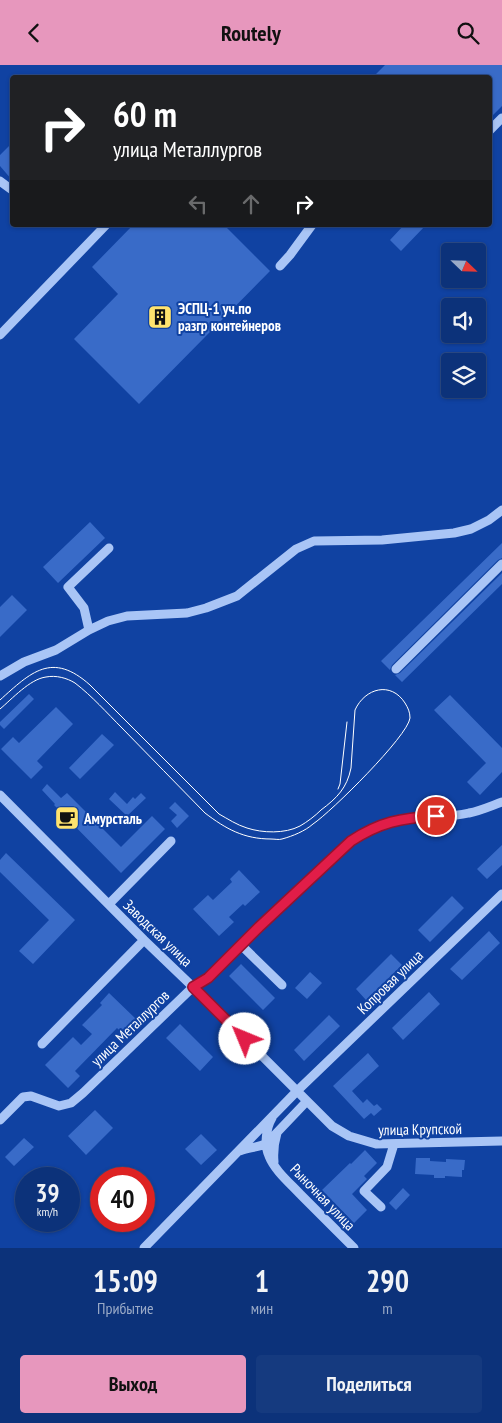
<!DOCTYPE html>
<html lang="ru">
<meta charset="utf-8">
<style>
:root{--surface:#0c327a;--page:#153a7f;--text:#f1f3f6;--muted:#9aaac7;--line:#2c4d8b;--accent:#e797bd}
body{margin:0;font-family:"PT Sans Narrow",sans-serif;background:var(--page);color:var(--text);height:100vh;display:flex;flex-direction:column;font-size:19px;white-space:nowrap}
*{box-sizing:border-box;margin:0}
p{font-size:16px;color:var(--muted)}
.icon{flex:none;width:28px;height:28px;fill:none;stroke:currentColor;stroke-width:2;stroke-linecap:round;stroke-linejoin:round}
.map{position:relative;height:1183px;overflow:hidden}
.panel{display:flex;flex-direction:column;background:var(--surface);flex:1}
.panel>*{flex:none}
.guide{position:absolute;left:10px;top:10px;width:482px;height:152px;border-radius:5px;box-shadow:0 1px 4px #0004,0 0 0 1px var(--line);background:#202124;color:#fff;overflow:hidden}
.needle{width:32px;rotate:113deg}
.controls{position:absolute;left:441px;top:178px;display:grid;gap:10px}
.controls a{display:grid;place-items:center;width:45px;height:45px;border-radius:5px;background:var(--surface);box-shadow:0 1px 4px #0004,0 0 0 1px var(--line);font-size:25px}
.speed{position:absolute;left:15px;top:1102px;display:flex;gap:10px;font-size:25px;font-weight:700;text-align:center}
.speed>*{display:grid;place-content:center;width:65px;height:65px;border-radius:50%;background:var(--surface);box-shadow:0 1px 4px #0004,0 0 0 1px var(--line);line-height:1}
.speed small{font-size:12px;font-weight:400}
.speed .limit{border:8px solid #d22;background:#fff;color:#111}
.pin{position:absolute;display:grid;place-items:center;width:42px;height:42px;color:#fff;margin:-21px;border:2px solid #fff;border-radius:50%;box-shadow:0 1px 5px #0007}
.me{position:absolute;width:55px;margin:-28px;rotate:315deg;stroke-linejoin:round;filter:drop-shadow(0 0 4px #0008)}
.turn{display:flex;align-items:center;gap:18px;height:105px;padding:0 20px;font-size:22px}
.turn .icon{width:65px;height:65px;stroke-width:2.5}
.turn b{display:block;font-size:35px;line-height:42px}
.lanes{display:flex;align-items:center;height:48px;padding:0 20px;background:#0003;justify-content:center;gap:25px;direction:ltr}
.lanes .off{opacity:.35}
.eta{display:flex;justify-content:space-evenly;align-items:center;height:85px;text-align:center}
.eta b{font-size:30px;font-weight:700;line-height:35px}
.button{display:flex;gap:10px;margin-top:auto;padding:10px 20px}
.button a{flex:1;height:58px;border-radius:5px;background:var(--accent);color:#111;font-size:20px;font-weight:700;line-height:58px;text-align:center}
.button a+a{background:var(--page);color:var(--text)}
header{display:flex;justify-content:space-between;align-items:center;height:65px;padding:0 20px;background:var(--accent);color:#111;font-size:22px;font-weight:700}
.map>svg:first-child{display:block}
.building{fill:#396bc8}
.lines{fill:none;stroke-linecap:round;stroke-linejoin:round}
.minor{stroke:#a9c5f6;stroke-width:9}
.tram{stroke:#fff;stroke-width:1}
.route-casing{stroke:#92132f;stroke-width:12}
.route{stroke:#e11d48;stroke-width:9}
.labels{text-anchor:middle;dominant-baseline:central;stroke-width:4;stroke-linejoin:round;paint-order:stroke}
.poi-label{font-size:15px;font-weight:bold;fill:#fff;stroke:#1042a2;text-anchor:start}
.street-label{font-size:15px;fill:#fff;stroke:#1042a2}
</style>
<header><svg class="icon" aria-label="back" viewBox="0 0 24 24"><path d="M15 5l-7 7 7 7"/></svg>Routely<svg class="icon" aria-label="search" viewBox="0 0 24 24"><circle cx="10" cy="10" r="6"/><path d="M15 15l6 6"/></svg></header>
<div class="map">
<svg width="502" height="1183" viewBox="0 0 502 1183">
<rect width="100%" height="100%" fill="#1042a2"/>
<path class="building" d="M385 0H502V41L490 53V12H373Z
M12 78V115L0 101V90Z
M133 160H224L270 206 139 339 74 274 118 229 92 202Z
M404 160H426L401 186 390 175Z
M90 457 105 473 58 518 43 502Z
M502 478V493L498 495 392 600 390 605 381 596Z
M502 508V519L402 617 395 610 400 608Z
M12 530 27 545 0 572V542Z
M29 629 34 634 4 664 0 660V657Z
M450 630 502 683V707L480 730 467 717 486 698 434 645Z
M56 642 73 659 37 696 43 702 31 714 1 684 13 672 19 678Z
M102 669 114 680 80 714 69 703Z
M47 719 61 733 67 728 121 782 152 751 165 764 121 808 54 740 55 739 42 725Z
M115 727 127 739 133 732 135 734 141 728 146 733 127 751 109 734Z
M175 737 189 751 177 763 171 756 177 750 169 743Z
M502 780V800L487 814 477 804Z
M6 788 75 855 33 899 19 886 49 855 0 807V795Z
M239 805 260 827 245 841 243 839 229 852 234 857 219 871 193 844 208 830 213 835 232 817 230 814Z
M452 831 464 843 430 877 418 865Z
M489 866 500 878 462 915 450 904Z
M391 889 402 900 366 935 356 924Z
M241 899 275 933 263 945 229 911Z
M310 907 322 918 307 934 295 923Z
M429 927 440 939 403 975 392 963Z
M109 928 136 954 122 968 117 963 75 1006 80 1011 68 1023 45 1000 73 972 81 980 92 969 82 960 102 940 100 938Z
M329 950 340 961 304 996 294 985Z
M180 959 213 992 200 1006 166 973Z
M368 988 379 1001 352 1026 363 1038 367 1034 374 1041 377 1039 382 1044 374 1051 371 1048 364 1054 333 1021Z
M95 1045 113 1063 86 1090 68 1071Z
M201 1069 217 1085 201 1100 185 1084Z
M24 1073 34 1082 14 1101 5 1092Z
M365 1085 377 1098 364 1111 367 1114 352 1129 367 1145 354 1158 322 1125 350 1098 351 1099Z
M416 1093H430V1096L446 1097V1094L465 1095 464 1105H462V1112L445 1111V1113H434V1110L415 1109Z
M403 1123 410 1130 396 1145 389 1138Z"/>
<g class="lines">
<path class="minor" d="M490 65 502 53
M0 116 12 125
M280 201 290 190 312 160
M0 270 106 160
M89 565 84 543 68 522 109 483
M396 604 502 499
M0 611 24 597 56 585 89 565 108 556 127 551 187 548 206 543 237 531 296 484 314 476 382 475 454 468 471 464 489 455 502 445
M0 730 144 875 193 922 332 1061 349 1071 376 1079 502 1076
M109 839 171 776
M241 880 282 920
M42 979 144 875
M272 1053C266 1063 264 1080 269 1091 275 1106 290 1118 301 1130 319 1148 336 1165 354 1183
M0 1055 23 1032 31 1031 59 1041 71 1038 83 1028 193 922 208 913 259 862 351 776C373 761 392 754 419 752 436 751 453 752 469 748 480 746 491 741 502 737
M240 1086C249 1082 258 1083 267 1078L307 1036
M274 1097C273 1086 274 1078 277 1068
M381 1142 364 1126 387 1102 394 1079
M144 1183 297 1026 502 829"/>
<path class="tram" d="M0 635C31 607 52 586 90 620L219 749C228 754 237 760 247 763 262 768 285 769 300 761 307 757 315 751 321 745 337 733 347 723 351 703L355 645C365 623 391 616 405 638 408 643 410 647 410 653 408 671 331 747 313 759 305 766 293 771 282 774 279 775 275 774 271 774 244 774 226 764 205 748 177 720 150 691 122 663 107 648 92 631 75 618 67 613 56 610 46 612 30 614 12 634 0 644
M338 724 340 719 347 657"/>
</g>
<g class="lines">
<defs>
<path id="route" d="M245 974 193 922 208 913 259 862 351 776C380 757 401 753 436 751"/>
</defs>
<use href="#route" class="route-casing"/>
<use href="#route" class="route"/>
</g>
<defs>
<symbol id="building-square" viewBox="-11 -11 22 22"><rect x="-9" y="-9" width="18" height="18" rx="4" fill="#ffe36e" stroke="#1042a2"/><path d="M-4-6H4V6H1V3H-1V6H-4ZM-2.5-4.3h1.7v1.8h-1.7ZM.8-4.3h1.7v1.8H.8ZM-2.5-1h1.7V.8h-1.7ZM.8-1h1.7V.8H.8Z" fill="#111"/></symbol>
<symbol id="cafe-square" viewBox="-11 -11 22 22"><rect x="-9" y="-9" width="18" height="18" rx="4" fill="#ffe36e" stroke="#1042a2"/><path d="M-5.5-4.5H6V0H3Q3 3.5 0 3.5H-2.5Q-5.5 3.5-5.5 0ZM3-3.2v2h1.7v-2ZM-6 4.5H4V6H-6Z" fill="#111"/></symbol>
</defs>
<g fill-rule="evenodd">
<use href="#building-square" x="146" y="238" width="28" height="28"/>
<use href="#cafe-square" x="53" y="739" width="28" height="28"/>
</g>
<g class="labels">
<g class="poi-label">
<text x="178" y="243">ЭСПЦ-1 уч.по<tspan x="178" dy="17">разгр контейнеров</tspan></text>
<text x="84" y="753">Амурсталь</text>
</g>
<g class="street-label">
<text transform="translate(158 868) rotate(44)">Заводская улица</text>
<text transform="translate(390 917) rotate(-44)">Копровая улица</text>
<text transform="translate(130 963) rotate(-44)">улица Металлургов</text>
<text transform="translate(420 1064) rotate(-1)">улица Крупской</text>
<text transform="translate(323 1132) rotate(46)">Рыночная улица</text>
</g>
</g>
</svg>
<div class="controls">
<a><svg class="needle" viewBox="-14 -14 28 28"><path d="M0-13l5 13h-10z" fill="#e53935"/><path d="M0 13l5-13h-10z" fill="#9aaac7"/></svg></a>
<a><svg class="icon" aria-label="sound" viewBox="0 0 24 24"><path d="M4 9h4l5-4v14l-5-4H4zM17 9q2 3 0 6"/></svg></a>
<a><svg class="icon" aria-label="layers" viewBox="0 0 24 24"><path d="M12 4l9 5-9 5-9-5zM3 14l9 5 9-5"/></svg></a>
</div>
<div class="speed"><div>39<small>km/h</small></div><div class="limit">40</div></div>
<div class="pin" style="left:436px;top:751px;background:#d93025"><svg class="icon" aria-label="arrive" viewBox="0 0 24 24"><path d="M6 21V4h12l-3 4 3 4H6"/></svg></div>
<svg class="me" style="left:245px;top:974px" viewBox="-20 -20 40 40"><circle r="19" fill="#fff"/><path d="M0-13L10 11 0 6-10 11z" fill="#e11d48"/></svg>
<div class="guide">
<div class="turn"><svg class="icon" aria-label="right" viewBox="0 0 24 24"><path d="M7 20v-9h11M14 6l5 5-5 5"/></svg><div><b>60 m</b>улица Металлургов</div></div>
<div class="lanes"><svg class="icon off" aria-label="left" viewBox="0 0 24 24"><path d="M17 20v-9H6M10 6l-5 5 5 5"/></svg><svg class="icon off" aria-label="ahead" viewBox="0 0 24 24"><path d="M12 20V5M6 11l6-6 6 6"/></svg><svg class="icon" aria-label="right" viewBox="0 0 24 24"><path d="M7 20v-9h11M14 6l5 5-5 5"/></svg></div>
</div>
</div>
<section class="panel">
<div class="eta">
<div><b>15:09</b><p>Прибытие</p></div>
<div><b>1</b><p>мин</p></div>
<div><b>290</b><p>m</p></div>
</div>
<div class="button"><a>Выход</a><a>Поделиться</a></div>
</section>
